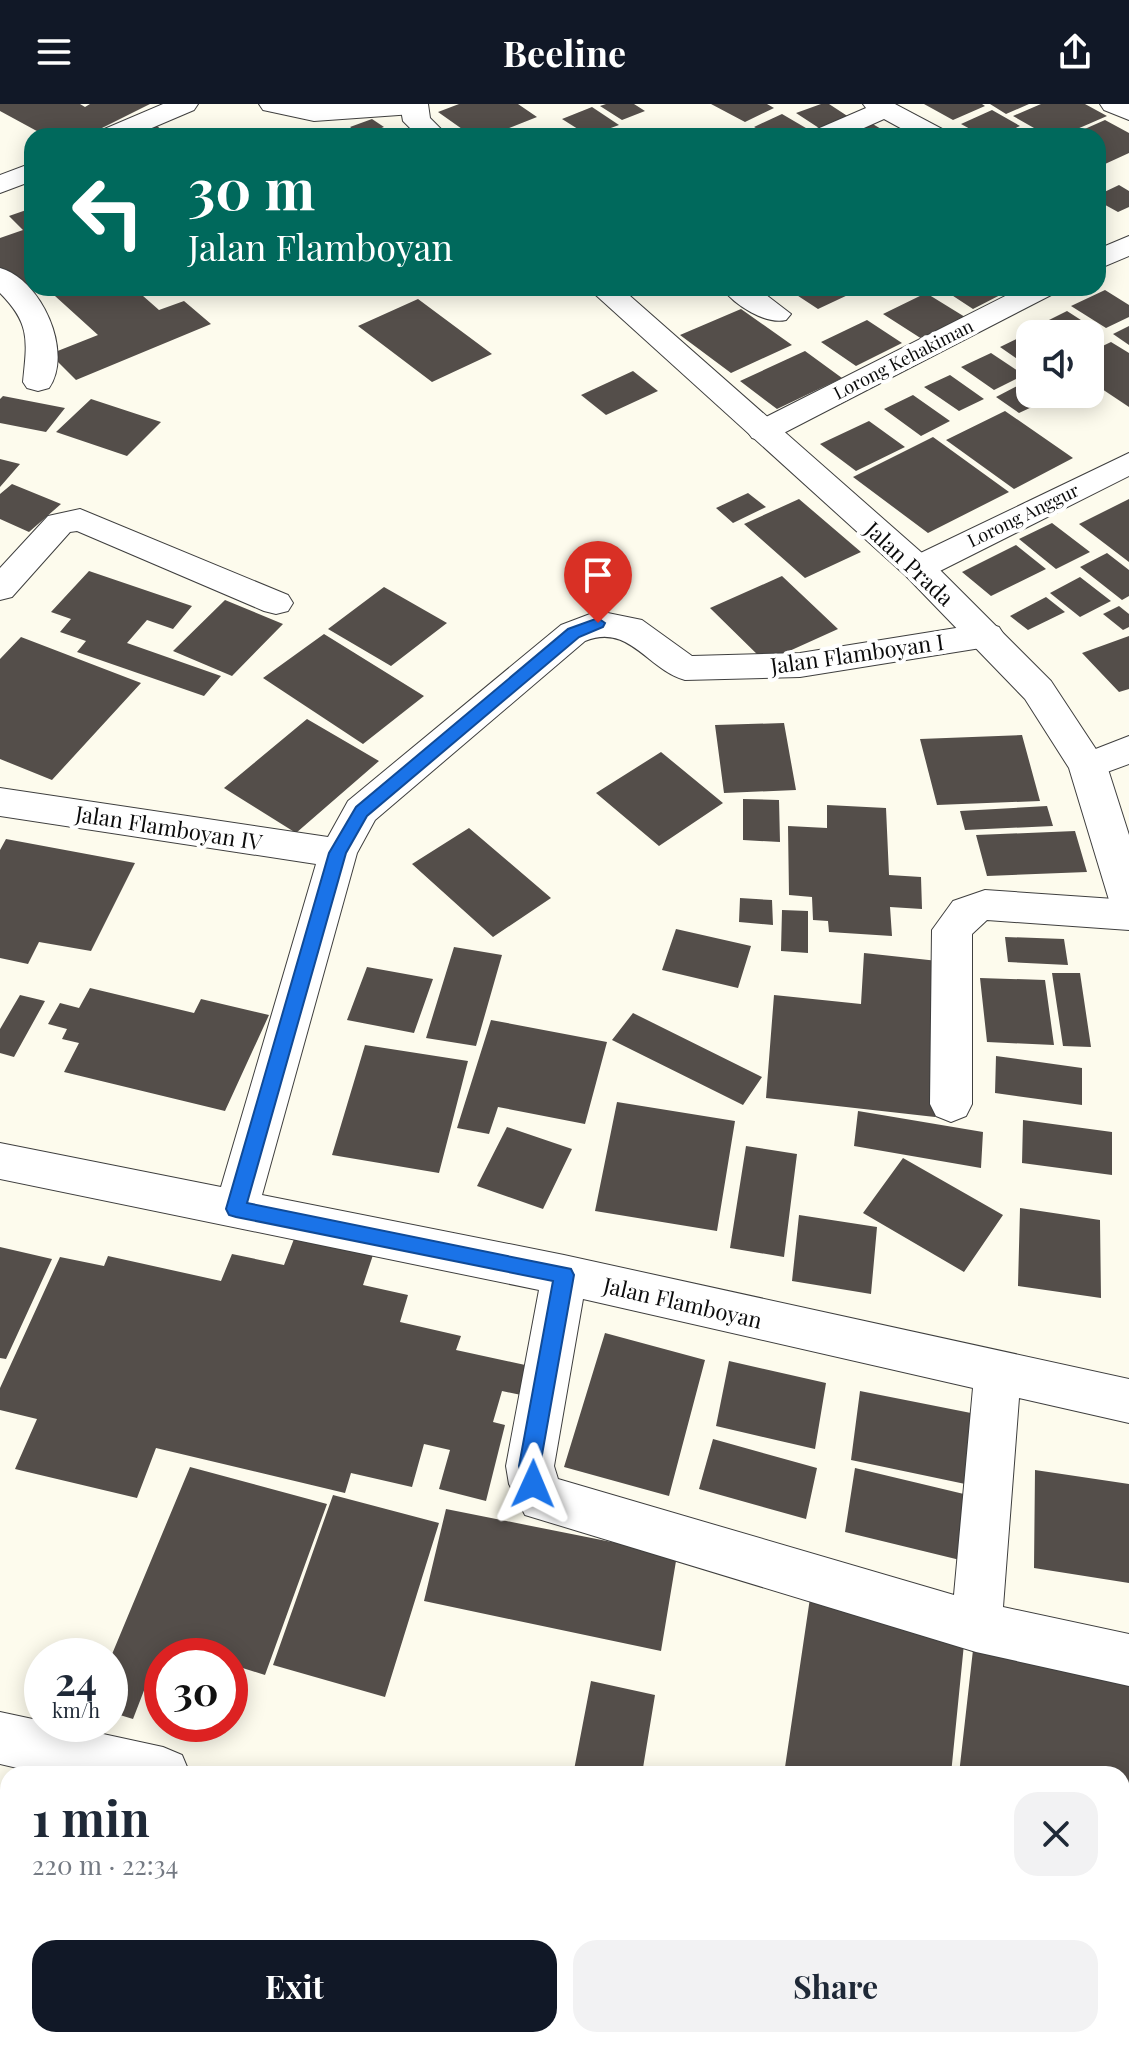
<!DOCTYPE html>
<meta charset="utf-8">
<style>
:root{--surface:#fff;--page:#f2f2f3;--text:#1f2937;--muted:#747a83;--accent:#111827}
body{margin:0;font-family:"Playfair Display",serif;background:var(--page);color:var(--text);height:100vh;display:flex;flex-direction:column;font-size:30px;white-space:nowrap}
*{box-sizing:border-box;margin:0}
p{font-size:26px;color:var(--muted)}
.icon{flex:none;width:44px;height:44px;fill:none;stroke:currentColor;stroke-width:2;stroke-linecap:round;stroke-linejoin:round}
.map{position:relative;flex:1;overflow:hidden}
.side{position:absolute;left:0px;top:1662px;width:1130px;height:282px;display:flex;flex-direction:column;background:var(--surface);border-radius:24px 24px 0 0;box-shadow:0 4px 20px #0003}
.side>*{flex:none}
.hud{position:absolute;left:24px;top:24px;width:1082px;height:168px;border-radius:24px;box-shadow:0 4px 20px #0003;background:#00695c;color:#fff;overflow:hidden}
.fabs{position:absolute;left:1016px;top:216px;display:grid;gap:16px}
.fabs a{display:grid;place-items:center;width:88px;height:88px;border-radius:16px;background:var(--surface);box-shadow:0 4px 20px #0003;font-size:40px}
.speed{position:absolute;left:24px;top:1534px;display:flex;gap:16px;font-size:40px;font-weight:700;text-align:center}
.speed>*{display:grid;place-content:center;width:104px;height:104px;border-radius:50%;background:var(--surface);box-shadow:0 4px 20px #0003;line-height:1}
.speed small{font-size:20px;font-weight:400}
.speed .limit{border:12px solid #d22;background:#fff;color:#111}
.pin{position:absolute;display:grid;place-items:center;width:68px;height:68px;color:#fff;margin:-82px -34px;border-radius:50% 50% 50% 0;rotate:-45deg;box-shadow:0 0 8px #0007}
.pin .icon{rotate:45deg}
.me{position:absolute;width:88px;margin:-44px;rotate:1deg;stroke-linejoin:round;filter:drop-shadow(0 0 6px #0008)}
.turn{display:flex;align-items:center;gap:28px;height:168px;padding:0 32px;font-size:36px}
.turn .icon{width:104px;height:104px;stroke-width:2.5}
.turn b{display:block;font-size:56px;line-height:68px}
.round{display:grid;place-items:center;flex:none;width:84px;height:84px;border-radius:24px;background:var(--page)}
.headline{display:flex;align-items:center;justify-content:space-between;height:136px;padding:0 32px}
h1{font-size:48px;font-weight:700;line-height:60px}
.action{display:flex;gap:16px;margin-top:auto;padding:16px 32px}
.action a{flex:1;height:92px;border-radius:24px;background:var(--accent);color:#fff;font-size:32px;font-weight:700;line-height:92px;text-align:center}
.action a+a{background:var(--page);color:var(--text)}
header{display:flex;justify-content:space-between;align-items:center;height:104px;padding:0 32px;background:var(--accent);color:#fff;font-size:36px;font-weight:700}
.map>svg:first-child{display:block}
.building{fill:#544e4a}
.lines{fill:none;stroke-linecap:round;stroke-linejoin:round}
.minor-casing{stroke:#3f3f3f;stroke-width:2}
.tertiary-casing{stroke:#3f3f3f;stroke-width:2}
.minor{fill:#fff;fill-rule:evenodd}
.tertiary{fill:#fff;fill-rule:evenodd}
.route{fill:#1a73e8;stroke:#114b97;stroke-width:2}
.labels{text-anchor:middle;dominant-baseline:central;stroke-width:8;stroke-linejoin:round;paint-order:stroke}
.far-street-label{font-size:18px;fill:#0c0c0c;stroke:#fff}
.street-label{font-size:22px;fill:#0c0c0c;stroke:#fff}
</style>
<header><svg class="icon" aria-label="menu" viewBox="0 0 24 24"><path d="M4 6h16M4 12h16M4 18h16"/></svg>Beeline<svg class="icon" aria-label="share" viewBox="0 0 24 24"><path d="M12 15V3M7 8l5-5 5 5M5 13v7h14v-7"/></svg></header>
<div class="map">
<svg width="1129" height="1943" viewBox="0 0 1129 1943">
<rect width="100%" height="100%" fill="#fdfbed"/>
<path class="building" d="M0 0H80L85 3 90 0H150L86 32H46L0 7Z
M459 0H518L537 13 489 32H472L438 8Z
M606 0H634L645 7 622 16 600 2Z
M711 0H767L774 4 745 18Z
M821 0H829L852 15 822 26 796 9Z
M924 0H982L985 2 953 16Z
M990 0H1029L1006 10Z
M1041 0H1085L1107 12 1061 32H1048L1013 12Z
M592 3 619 21 589 32 562 15Z
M992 6 1020 22 998 32H983L961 20Z
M782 10 811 27 800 32H770L754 23Z
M372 15 384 23 361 32 350 23Z
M1105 16 1129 29V49L1105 60 1098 56V32H1069Z
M871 19 893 32H841Z
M157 22 169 32H130Z
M1119 81 1129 87V103L1118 108 1098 97V91Z
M32 104V184L24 187 0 165V134L23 126 9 112Z
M75 184H134L159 206 184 197 211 220 76 276 50 250 98 231 55 192Z
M786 184H841L850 190 818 205Z
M949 184H1006L1010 186 973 205 944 186Z
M1105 186 1129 201V213L1106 224 1071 202Z
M926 189 965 213 922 235 883 210Z
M418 195 492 250 432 278 358 222Z
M741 205 792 241 731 269 680 231Z
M1067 207 1101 229 1090 235V230H1046L1035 223Z
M867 216 902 239 856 262 821 238Z
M1129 222V241L1113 230Z
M1027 230 1030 233V264L1000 243Z
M1111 238 1129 249V303L1090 277V248Z
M805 247 842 274 777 305 740 277Z
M991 249 1024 271 994 286 961 263Z
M633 267 658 287 606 311 581 291Z
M950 271 984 295 959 307 924 283Z
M1023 279 1030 284V290H1039L1047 296 1019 309 996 293Z
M913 291 950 317 921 332 884 305Z
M3 292 65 304 46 328 0 319V295Z
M91 295 161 318 127 352 56 328Z
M1005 307 1073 354 1014 385 946 336Z
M869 317 905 343 856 367 820 340Z
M933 333 1009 388 928 429 853 373Z
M0 355 20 360 0 383Z
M12 380 61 400 29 428 0 415V390Z
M748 389 766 403 733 419 716 404Z
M799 395 861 448 805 474 744 420Z
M1129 395V458L1079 420Z
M1052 419 1090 448 1056 465 1019 435Z
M1016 441 1046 465 991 492 962 468Z
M1107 449 1129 466V492L1122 496 1080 463Z
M89 467 192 502 173 525 147 516 127 539 221 572 204 592 77 548 86 537 60 528 71 515 51 508Z
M782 472 838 525 765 558 710 504Z
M1080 473 1111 497 1080 513 1050 489Z
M384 483 447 519 391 562 328 525Z
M1046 493 1065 508 1028 526 1010 512Z
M225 496 283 520 232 572 173 547Z
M1119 502 1129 510V523L1123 526 1103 510Z
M324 530 424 592 363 640 263 574Z
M1129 532V585L1119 588 1082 549Z
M21 533 141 579 52 676 0 655V555Z
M307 615 379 657 296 729 224 684Z
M784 619 796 686 724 689 715 621Z
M1022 631 1040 697 937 701 920 635Z
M661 648 723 699 659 742 596 689Z
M743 695 779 696 780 738 743 736Z
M827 701 886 704 889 771 921 773 922 805 890 803 892 832 829 828 828 817 813 816 812 793 789 791 788 722 827 724Z
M1047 702 1053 722 965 726 960 707Z
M469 724 551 794 493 833 412 760Z
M1075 727 1087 768 987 772 976 731Z
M6 735 135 759 91 847 39 838 28 860 0 854V746Z
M740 794 772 796 773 821 739 818Z
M782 806 808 807V849L781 847Z
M676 825 751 842 738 884 662 866Z
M1005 833 1064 835 1068 861 1008 858Z
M454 843 502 851 476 942 426 934Z
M864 849 938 857 935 1013 766 994 774 891 861 900Z
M367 863 433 875 414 929 347 916Z
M1052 869H1080L1091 943 1063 942Z
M980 874 1045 876 1054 941 987 938Z
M90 884 194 909 201 895 269 911 225 1007 64 968 79 939 62 935 67 925 48 920 60 899 79 904Z
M20 891 45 897 14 953 0 949V925Z
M633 909 762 973 743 1001 612 936Z
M491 916 607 938 585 1020 498 1003 489 1030 457 1024Z
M365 941 468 957 439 1069 332 1051Z
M996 952 1082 964V1001L995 989Z
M617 998 735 1017 717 1127 595 1107Z
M858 1007 983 1028 981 1064 854 1042Z
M1023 1016 1112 1028V1071L1022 1059Z
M507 1023 572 1045 543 1105 477 1082Z
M746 1042 797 1050 784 1153 730 1144Z
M903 1054 1003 1111 964 1168 863 1109Z
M1020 1104 1100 1116 1101 1194 1018 1182Z
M799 1111 877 1123 871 1190 792 1177Z
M294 1135 373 1151 363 1181 408 1191 400 1218 461 1232 456 1246 539 1264 531 1293 502 1287 493 1318 505 1321 486 1397 439 1385 450 1346 424 1340 412 1383 351 1369 345 1389 156 1344 137 1394 15 1365 37 1315 0 1306V1284L60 1153 104 1162 108 1152 221 1177 232 1150 284 1161Z
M0 1143 52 1155 6 1255 0 1254Z
M605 1229 705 1256 669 1392 564 1363Z
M729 1257 826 1279 815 1345 716 1322Z
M860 1287 976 1310 970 1381 851 1356Z
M713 1335 817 1364 806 1415 699 1385Z
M190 1363 327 1400 265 1571 230 1560V1552H162V1560L155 1558 133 1615 110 1608V1555Z
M855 1364 968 1391 960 1456 845 1428Z
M1035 1366 1129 1380V1479L1034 1464Z
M333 1391 439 1419 385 1593 273 1561Z
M446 1405 677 1451 661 1547 424 1497Z
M810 1494 965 1530 951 1670H784Z
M974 1537 1129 1574V1741L1124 1825H1122V1670H959Z
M591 1577 655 1591 642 1670H593L574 1666Z
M79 1936H218L216 1943H77Z
M220 1936H359L358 1943H218Z
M370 1936H403L432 1943H369Z
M495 1936H644L643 1943H519Z
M650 1936H799L798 1943H649Z
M810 1936H982V1943H809Z"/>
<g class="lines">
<defs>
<path id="minor" d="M163 0H198L194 6 133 32H98L102 26Z
M259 0H425L426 2 422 8 413 10 314 17 263 6Z
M863 0H895L944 26 948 32H915L884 15 846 32H811L815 26 866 4Z
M1100 0H1129V16L1104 6Z
M32 59V77L0 89V71Z
M1129 132V152L1098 165V145Z
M0 164C41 175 74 248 49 284L38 287 27 284 23 278C27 237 31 220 0 189Z
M722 184H757L791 210 786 216C766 221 734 201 722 184Z
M1021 184H1058L1053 190 774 334 763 337 752 334 747 327 752 320Z
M1129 349V372L930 472 918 475 906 472 901 464 906 456Z
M80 405 288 491 293 499 288 507 276 510 264 507 77 427 70 428 12 493 0 496V464L48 412Z
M598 507 642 516 692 552 800 549 987 519 999 523 1004 531 999 539 987 543 800 573 685 576C646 565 630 519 585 537L375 716 357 749 262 1091 564 1151 1129 1275V1319L1019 1294 1003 1503 1129 1530V1582L976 1548 525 1411 509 1380 506 1362 539 1186 0 1075V1039L221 1083 316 760 0 712V684L328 733 348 697 561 521ZM583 1195 973 1284 954 1491 558 1375 554 1362Z
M1129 632V660L1088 675 1075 671 1070 662 1075 653Z
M985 786 1129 796V826L987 816 972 830V1000L966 1012 951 1018 936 1012 930 1000 932 826 953 797Z
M0 1608 42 1617V1620H57L163 1643 182 1651 190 1670H43L0 1660Z
M1122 1855 1129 1856V1912L1122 1911Z"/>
<path id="tertiary" d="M400 0H428L430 14 448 32H418L403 17Z
M588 184H621L930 456 1051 577 1107 662 1129 731V812L1115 807 1109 796 1069 664 1025 595 906 472Z
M1129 1892V1943H1095L1092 1936H1122V1895Z"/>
</defs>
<use href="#minor" class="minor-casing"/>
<use href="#tertiary" class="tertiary-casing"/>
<use href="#minor" class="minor"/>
<use href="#tertiary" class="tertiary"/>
</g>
<path class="route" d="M598 514 605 519 603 523 579 533 367 712 346 749 247 1099 571 1165 574 1171 540 1362 543 1380 540 1387 533 1390 525 1387 519 1362 553 1177 236 1113 229 1111 226 1105 329 749 356 703 568 525Z"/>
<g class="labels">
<g class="far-street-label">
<text transform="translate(903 255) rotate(-27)">Lorong Kehakiman</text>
<text transform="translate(1023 411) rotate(-26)">Lorong Anggur</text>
</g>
<g class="street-label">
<text transform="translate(910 459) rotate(43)">Jalan Prada</text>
<text transform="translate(857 549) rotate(-8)">Jalan Flamboyan I</text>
<text transform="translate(169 723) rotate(9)">Jalan Flamboyan IV</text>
<text transform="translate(683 1198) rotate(13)">Jalan Flamboyan</text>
</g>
</g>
</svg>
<div class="fabs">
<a><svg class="icon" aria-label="sound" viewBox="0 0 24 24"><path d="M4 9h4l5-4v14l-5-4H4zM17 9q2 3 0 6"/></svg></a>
</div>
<div class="speed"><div>24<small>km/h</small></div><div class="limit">30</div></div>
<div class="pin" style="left:598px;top:519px;background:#d93025"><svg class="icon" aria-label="arrive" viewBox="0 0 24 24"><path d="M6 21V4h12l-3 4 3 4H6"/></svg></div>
<svg class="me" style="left:533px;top:1380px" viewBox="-20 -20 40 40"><path d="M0-17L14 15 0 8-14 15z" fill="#1a73e8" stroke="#fff" stroke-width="4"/></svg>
<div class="hud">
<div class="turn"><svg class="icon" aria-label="left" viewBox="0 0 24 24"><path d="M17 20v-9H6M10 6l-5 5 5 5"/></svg><div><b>30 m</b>Jalan Flamboyan</div></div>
</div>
<section class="side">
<div class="headline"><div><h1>1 min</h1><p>220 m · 22:34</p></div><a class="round"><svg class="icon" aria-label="close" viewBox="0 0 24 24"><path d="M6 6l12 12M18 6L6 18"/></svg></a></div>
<div class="action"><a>Exit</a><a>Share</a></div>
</section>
</div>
